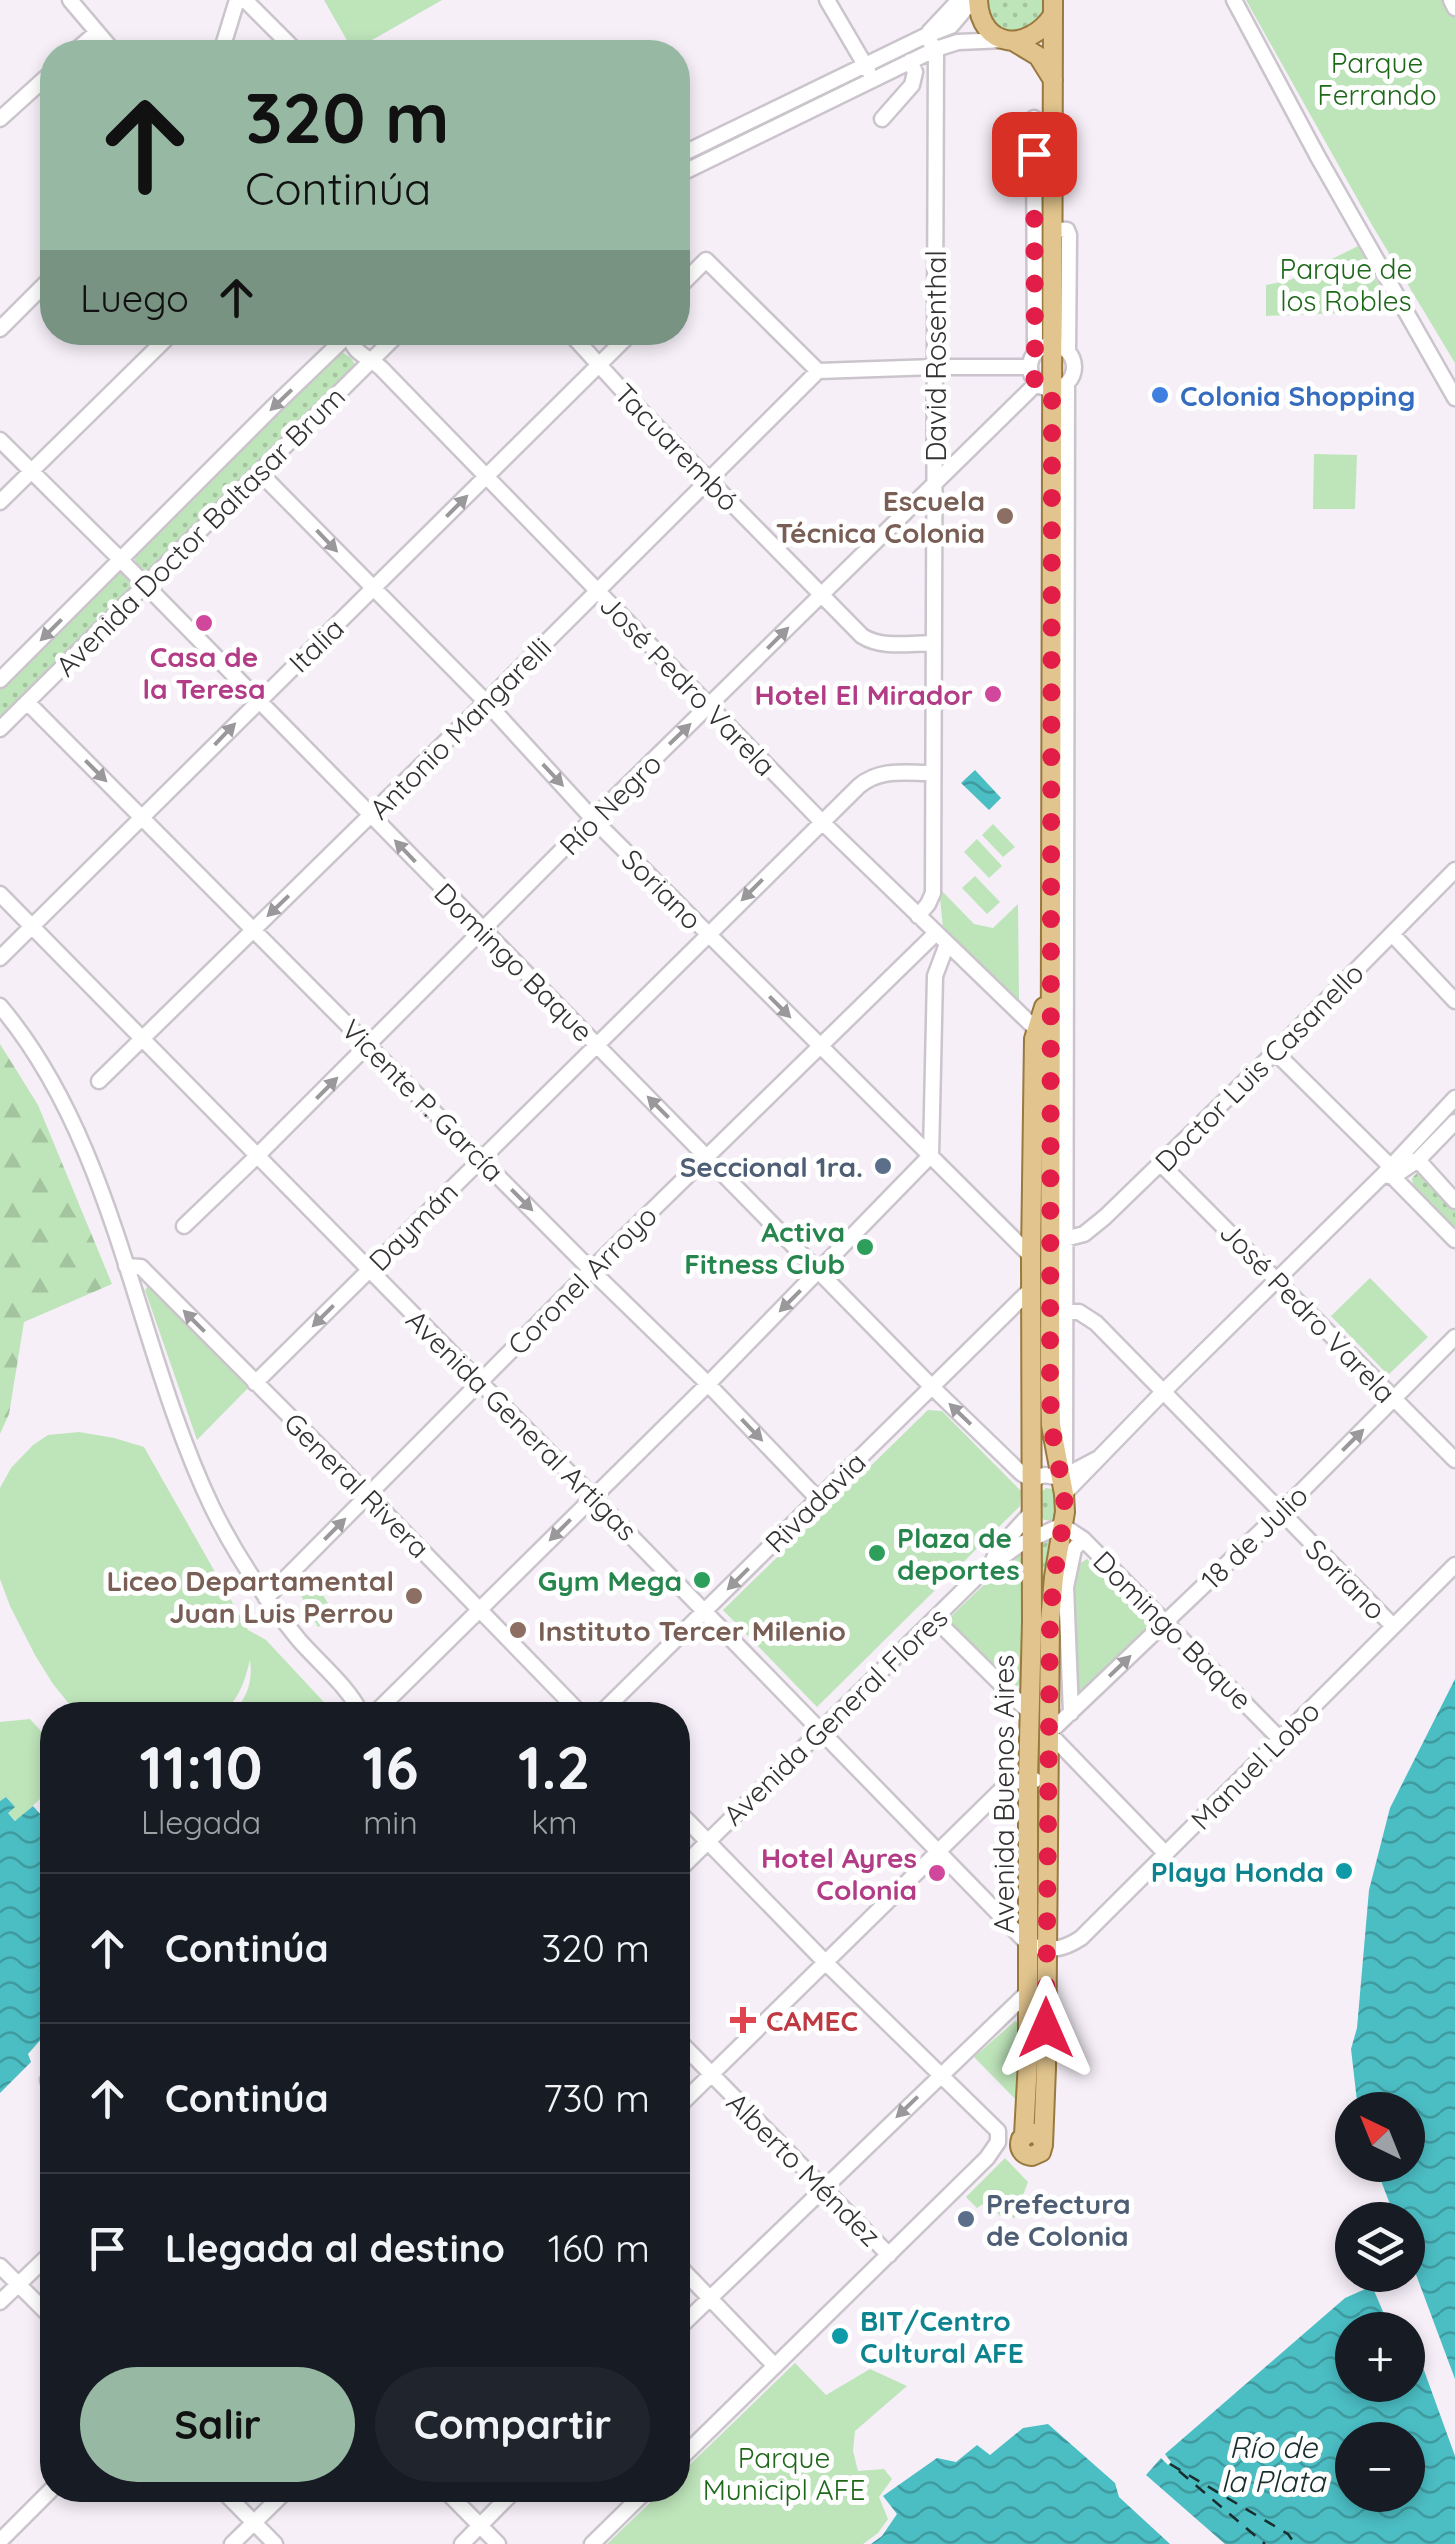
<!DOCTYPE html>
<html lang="es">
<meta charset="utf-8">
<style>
:root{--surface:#171b24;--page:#20242c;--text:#f1f3f6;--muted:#9ea1a6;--line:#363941;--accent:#97b8a3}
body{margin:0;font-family:Quicksand,sans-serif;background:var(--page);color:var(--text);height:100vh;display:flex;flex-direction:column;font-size:38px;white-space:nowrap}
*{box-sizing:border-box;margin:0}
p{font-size:32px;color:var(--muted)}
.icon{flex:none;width:55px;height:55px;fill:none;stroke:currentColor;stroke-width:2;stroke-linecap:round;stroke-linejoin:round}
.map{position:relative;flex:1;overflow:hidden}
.sheet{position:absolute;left:40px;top:1702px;width:650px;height:800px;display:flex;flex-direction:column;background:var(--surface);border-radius:40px;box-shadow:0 5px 15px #0003}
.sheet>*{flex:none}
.banner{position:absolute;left:40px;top:40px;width:650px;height:305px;border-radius:40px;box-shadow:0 5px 15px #0003;background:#97b8a3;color:#111;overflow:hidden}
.needle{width:65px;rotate:317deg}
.buttons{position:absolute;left:1335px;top:2092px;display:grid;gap:20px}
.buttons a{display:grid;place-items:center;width:90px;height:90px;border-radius:50%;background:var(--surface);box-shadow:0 5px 15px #0003;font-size:50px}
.pin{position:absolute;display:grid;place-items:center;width:85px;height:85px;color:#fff;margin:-42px;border-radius:20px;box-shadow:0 5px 15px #0006}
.me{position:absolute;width:110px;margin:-55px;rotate:0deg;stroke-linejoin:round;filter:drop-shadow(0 0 8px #0008)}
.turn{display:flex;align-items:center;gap:35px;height:210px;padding:0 40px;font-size:45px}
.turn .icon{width:130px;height:130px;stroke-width:2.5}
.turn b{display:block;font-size:70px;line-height:85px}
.then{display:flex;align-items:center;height:95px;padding:0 40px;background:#0003;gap:20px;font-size:38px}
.eta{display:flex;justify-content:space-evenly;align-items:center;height:170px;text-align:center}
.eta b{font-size:60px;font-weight:700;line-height:70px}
.primary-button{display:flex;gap:20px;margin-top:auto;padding:20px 40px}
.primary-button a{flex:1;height:115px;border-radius:60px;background:var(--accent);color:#111;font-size:40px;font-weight:700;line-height:115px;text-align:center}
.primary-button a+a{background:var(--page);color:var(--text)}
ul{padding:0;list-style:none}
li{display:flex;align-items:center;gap:30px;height:150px;padding:0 40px;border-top:2px solid var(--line)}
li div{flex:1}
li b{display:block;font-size:38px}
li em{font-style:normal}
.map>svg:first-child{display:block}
.grass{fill:url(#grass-dots)}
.forest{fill:url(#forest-firs)}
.green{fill:#bee4ba}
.water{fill:url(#water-waves);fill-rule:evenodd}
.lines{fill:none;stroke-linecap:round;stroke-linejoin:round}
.ferry{stroke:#182d2e;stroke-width:2.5;stroke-dasharray:12 10;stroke-linecap:butt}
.minor-casing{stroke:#cbc4cd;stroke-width:19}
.major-casing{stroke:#99793e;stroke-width:22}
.minor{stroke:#fff;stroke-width:14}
.major{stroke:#e2c58e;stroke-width:18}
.oneway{fill:#9a989a}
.route{stroke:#e11d48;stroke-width:18;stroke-dasharray:0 32.4}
.shop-dot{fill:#3f7fe0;stroke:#fff;stroke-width:4}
.education-dot{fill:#8d6e63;stroke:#fff;stroke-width:4}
.hotel-dot{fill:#d1479c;stroke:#fff;stroke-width:4}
.service-dot{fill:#5c6f8a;stroke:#fff;stroke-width:4}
.leisure-dot{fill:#2e9e5b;stroke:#fff;stroke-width:4}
.culture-dot{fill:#0f9aa8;stroke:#fff;stroke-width:4}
.health-dot{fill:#e0444e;stroke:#fff;stroke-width:4}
.labels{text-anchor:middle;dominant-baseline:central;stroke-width:10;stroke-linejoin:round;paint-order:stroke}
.park-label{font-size:28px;fill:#1e681a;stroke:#fff}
.street-label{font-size:28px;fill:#353236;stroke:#fff}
.shop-label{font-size:28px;font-weight:bold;fill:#366cbe;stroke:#fff;text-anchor:start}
.education-label{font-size:28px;font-weight:bold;fill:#785e54;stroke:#fff;text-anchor:end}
.hotel-label{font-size:28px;font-weight:bold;fill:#b23c85;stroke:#fff;text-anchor:end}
.service-label{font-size:28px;font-weight:bold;fill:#4e5e75;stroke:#fff;text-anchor:end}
.leisure-label{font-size:28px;font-weight:bold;fill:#27864d;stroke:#fff;text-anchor:end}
.culture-label{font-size:28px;font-weight:bold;fill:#0d838f;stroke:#fff;text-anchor:end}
.health-label{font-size:28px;font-weight:bold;fill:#be3a42;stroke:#fff;text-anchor:start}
.water-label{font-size:30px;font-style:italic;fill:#182d2e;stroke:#fff}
</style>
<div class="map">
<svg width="1455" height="2544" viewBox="0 0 1455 2544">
<defs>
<pattern id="grass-dots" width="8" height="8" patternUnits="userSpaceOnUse" patternTransform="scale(2.5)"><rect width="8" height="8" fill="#bee4ba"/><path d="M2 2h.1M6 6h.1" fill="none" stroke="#a4c4a0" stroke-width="1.8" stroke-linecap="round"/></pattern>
<pattern id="forest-firs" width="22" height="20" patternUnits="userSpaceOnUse" patternTransform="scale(2.5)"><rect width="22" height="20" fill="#bee4ba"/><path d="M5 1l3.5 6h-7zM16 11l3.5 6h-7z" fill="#a4c4a0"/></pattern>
<pattern id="water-waves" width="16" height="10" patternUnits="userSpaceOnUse" patternTransform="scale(2.5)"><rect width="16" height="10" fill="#4bbec4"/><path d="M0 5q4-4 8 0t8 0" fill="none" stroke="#3f9ba0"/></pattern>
</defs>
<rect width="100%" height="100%" fill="#f6eff8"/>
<path class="grass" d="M984 0H1047C1045 8 1045 17 1038 23 1027 33 1004 37 993 23 989 18 987 7 984 0Z
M342 352 351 358 356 366 150 571C141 570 135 564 134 556Z
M116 573H122L131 583 132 588 0 722V689Z
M1417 1173 1426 1175 1455 1208V1231L1413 1187 1412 1178Z
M1046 1488 1053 1489 1057 1493 1056 1517 1052 1521 1044 1520C1036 1510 1036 1495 1046 1488Z
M1051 1538 1053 1539 1041 1620 1036 1621 1037 1545Z"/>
<path class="forest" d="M0 1044 38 1105 112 1284 24 1322 9 1414 0 1434Z"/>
<path class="green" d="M324 0H442L353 51Z
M1246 0H1455V363L1372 225Z
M1358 246 1392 308 1370 312 1266 316V285L1290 280Z
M1314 454 1357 455 1355 509H1313Z
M993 824 1015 847 1003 857 982 835Z
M977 839 1002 866 989 878 964 852Z
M975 876 1000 902 987 914 962 888Z
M939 888 974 924 993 928 1018 904 1019 1000 943 928Z
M1370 1278 1428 1337 1388 1375 1331 1316Z
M148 1286 153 1287 250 1386 197 1440 145 1290Z
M928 1410 942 1411 1021 1491 1020 1506 817 1707 723 1610Z
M79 1432 114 1438 144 1447 248 1630 266 1640 336 1715H231C247 1698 253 1683 250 1660 244 1684 240 1695 223 1715H78L53 1684 35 1655 10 1606 0 1579V1488L11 1468 33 1445 48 1435Z
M1020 1555 1023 1559V1680L1018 1686 1013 1685 946 1621 1014 1556Z
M1087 1559 1153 1627 1081 1696 1072 1693 1071 1586 1074 1567Z
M316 1583 336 1617 318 1627 299 1592Z
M30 1719 52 1743V1788L16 1821 8 1813 14 1807 6 1797 0 1801V1722Z
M1015 2021 1018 2022 1017 2101 974 2057Z
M1005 2158 1028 2182 1014 2219 1008 2211 1000 2216 995 2209 989 2213 983 2204 977 2208 966 2197Z
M795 2363 826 2395 870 2369 907 2386 855 2431 853 2451 858 2471 884 2469 892 2479 879 2497 888 2519 878 2533 863 2544H607L663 2490H678V2476Z"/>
<path class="water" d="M975 770 1001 798 989 810 961 783Z
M1455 1679V2379L1408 2253V2220H1396L1375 2165H1408V2110H1358L1351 2049 1357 2028 1369 1890 1390 1808Z
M6 1797 15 1807 8 1813 15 1821 33 1806 42 1816 52 1870V2027L28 2054 31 2062 0 2093V1801Z
M1372 2286 1391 2330H1352V2385H1408V2369L1421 2362 1455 2456V2544H1225L1146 2475 1161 2458 1168 2465 1171 2462 1165 2454 1345 2298ZM1352 2440H1408V2495H1352Z
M1048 2424 1115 2483 1119 2497 1170 2544H871L882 2536 897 2514 883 2496 937 2458 956 2462 977 2445 990 2455 1023 2428Z"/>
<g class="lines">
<path class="ferry" d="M1170 2464 1288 2534 1295 2544
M1179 2471 1265 2544"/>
<defs>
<path id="minor" d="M70 0 114 52
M245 0 297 52
M827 0 868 70
M1234 0 1318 157 1455 398
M1451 0 1455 8
M929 32 959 0
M74 52 96 33
M221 52 237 0
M1034 118 1035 354
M0 119 52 72
M882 119 912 85 915 72 910 61
M678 156 925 36 951 26 973 0
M678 175 936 49 958 42 1006 40
M1052 229 1067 230 1069 235 1068 352
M678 288 706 260 818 371 935 367H1030
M0 329 52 277
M569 332 644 414 862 636C882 649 911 643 934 643
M350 334C351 354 370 357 382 369L821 821 1042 1035
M1030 367a22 22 0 1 1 44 0a22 22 0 1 1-44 0Z
M0 440 121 560 931 1386 1021 1473 1031 1480 1044 1475 1061 1478 1099 1458
M259 472 486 702 593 819 1031 1256
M0 502 173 332
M0 680 274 406 351 332
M27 702 591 1270 708 1384 818 1499
M0 729 400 332
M0 894 593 1497 1029 1945C1052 1950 1061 1951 1081 1938L1455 1565
M918 916 928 904 933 893 936 49 925 36
M1392 934 1455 1001
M0 958 632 332
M0 1006C117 1145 135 1346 212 1507 235 1554 265 1599 299 1640 320 1664 348 1686 362 1715
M1275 1052 1390 1166 1393 1177 1455 1240
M99 1081 486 702 818 371
M1410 1162 1418 1160 1455 1201
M1161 1164 1455 1460
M1384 1175 1393 1177 1418 1160 1455 1122
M184 1226 257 1156 593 819 1037 383
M1061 1240 1084 1234 1105 1217 1275 1052 1455 870
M126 1266 141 1267 368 1495 582 1715
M1060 1311 1079 1312 1096 1323 1393 1626
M255 1383 859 786C880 768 906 773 932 773
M1065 1467 1067 383
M1064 1494 1164 1391 1383 1175 1455 1098
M998 1560 1019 1545 1062 1525 1083 1539 1279 1738
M266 1598 591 1270 936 933
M935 1619 1030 1713
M1071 1713 1066 1587 1074 1549 1083 1539
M373 1715 708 1384 931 1155 935 976 947 944
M599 1715 1031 1289
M1049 1733 1280 1513 1455 1337
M1049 1733 1166 1854
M678 1811 825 1962 998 2131
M678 1871 993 1561 997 1550 1030 1514
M678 2040 889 2255
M48 2080 52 2090
M678 2107 1005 1786 1012 1782 1035 1780
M678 2265 775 2366
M0 2266 52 2318
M0 2302 52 2252
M678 2329 1028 1992
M678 2461 987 2158 998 2142V2131
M222 2490 275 2544
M445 2490 498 2544
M0 2541 52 2489
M232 2544 287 2490
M462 2544 515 2490
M592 2544 647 2490"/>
<path id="major" d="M978 0C980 49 1028 53 1053 15
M1013 41 1038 56 1053 80
M1024 2135 1028 2061V1780L1032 1622 1031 1256 1034 1039 1044 1007
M1043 2142 1039 2135 1030 2132 1021 2139C1018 2148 1022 2155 1032 2156L1041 2152 1043 2145 1046 2068 1050 1621 1054 1577 1065 1512 1064 1494 1051 1425 1050 1384 1053 0"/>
</defs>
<use href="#minor" class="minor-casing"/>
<use href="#major" class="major-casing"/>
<use href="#minor" class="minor"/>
<use href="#major" class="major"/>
</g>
<defs><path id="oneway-solid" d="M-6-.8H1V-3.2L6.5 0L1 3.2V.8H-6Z" transform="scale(2.5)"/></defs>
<g class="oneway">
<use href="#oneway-solid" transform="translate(281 400) rotate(136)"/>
<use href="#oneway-solid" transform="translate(457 506) rotate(-45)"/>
<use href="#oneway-solid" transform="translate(327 541) rotate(46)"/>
<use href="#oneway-solid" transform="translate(51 630) rotate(135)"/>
<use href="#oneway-solid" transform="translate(778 638) rotate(-45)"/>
<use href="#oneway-solid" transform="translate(225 734) rotate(-46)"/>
<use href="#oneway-solid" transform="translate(680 734) rotate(-44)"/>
<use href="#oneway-solid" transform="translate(96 771) rotate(45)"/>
<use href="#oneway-solid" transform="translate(553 775) rotate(47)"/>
<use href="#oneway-solid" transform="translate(405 851) rotate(-134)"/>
<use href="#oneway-solid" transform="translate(752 890) rotate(135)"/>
<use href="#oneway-solid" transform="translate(278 906) rotate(136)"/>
<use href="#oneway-solid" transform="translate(780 1007) rotate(45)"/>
<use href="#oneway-solid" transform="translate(327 1088) rotate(-45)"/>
<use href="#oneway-solid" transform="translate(658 1107) rotate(-135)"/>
<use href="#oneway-solid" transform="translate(522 1200) rotate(45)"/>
<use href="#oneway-solid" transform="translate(790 1301) rotate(135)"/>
<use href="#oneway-solid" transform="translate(323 1316) rotate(135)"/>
<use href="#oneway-solid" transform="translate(194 1321) rotate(-135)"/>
<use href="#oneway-solid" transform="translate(960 1414) rotate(-136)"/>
<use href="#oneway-solid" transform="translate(752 1430) rotate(46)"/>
<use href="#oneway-solid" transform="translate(1353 1440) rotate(-45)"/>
<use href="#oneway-solid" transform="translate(335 1529) rotate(-45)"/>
<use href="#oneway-solid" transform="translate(560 1530) rotate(135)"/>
<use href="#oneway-solid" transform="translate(738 1579) rotate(135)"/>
<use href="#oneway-solid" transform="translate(1120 1666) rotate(-44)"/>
<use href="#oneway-solid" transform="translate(907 2107) rotate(136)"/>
</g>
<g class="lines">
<path class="route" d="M1034 154 1035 354 1030 367 1036 383 1052 390 1050 1384 1051 1425 1064 1494 1065 1512 1054 1577 1050 1622 1046 2028"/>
</g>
<circle class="shop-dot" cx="1160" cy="395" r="10"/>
<g class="education-dot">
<circle cx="1005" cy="516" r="10"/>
<circle cx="414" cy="1596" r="10"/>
<circle cx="518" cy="1630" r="10"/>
</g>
<g class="hotel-dot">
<circle cx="204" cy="623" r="10"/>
<circle cx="993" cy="694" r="10"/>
<circle cx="937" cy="1873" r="10"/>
</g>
<g class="service-dot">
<circle cx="883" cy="1166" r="10"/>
<circle cx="966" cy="2219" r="10"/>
</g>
<g class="leisure-dot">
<circle cx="865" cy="1247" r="10"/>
<circle cx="877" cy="1553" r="10"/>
<circle cx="702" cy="1580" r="10"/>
</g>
<g class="culture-dot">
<circle cx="1344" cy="1871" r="10"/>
<circle cx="840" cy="2336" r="10"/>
</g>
<path class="health-dot" d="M738 2005h10v10h10v10h-10v10h-10v-10h-10v-10h10z"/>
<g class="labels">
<g class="park-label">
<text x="1377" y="62">Parque<tspan x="1377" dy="32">Ferrando</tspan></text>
<text x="1346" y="268">Parque de<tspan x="1346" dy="32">los Robles</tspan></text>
<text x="784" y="2457">Parque<tspan x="784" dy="32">Municipl AFE</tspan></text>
</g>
<g class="street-label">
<text transform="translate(935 356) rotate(-90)">David Rosenthal</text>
<text transform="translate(677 447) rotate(46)">Tacuarembó</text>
<text transform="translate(200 531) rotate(-45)">Avenida Doctor Baltasar Brum</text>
<text transform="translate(316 645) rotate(-44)">Italia</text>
<text transform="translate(688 685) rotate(46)">José Pedro Varela</text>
<text transform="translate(460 728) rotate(-45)">Antonio Mangarelli</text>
<text transform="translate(610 804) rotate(-45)">Río Negro</text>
<text transform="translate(662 889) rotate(45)">Soriano</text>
<text transform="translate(514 962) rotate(45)">Domingo Baque</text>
<text transform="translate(1259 1067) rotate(-45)">Doctor Luis Casanello</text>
<text transform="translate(423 1100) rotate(45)">Vicente P. García</text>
<text transform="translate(413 1226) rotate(-45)">Daymán</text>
<text transform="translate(582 1280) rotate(-45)">Coronel Arroyo</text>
<text transform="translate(1308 1312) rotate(46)">José Pedro Varela</text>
<text transform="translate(522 1425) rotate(45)">Avenida General Artigas</text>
<text transform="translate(357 1485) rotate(45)">General Rivera</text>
<text transform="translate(815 1502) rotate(-45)">Rivadavia</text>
<text transform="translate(1254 1537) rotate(-44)">18 de Julio</text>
<text transform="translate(1346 1579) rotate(45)">Soriano</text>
<text transform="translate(1173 1630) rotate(45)">Domingo Baque</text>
<text transform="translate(835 1716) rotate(-44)">Avenida General Flores</text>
<text transform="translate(1255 1765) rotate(-45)">Manuel Lobo</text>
<text transform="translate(1003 1794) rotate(-90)">Avenida Buenos Aires</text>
<text transform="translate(804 2169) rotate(45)">Alberto Méndez</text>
</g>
<g class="shop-label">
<text x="1180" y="395">Colonia Shopping</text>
</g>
<g class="education-label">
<text x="985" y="500">Escuela<tspan x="985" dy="32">Técnica Colonia</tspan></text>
<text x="394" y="1580">Liceo Departamental<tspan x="394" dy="32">Juan Luis Perrou</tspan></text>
<text x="538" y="1630" text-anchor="start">Instituto Tercer Milenio</text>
</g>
<g class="hotel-label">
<text x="204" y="656" text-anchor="middle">Casa de<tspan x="204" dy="32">la Teresa</tspan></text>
<text x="973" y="694">Hotel El Mirador</text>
<text x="917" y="1857">Hotel Ayres<tspan x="917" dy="32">Colonia</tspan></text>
</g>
<g class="service-label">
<text x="863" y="1166">Seccional 1ra.</text>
<text x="986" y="2203" text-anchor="start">Prefectura<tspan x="986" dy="32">de Colonia</tspan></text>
</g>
<g class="leisure-label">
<text x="845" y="1231">Activa<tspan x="845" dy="32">Fitness Club</tspan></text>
<text x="897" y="1537" text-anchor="start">Plaza de<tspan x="897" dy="32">deportes</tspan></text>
<text x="682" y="1580">Gym Mega</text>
</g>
<g class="culture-label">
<text x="1324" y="1871">Playa Honda</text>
<text x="860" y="2320" text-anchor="start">BIT/Centro<tspan x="860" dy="32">Cultural AFE</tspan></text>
</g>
<g class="health-label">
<text x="766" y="2020">CAMEC</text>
</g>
<g class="water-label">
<text x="1273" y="2447">Río de<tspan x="1273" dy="34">la Plata</tspan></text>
</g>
</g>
</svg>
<div class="buttons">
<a><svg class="needle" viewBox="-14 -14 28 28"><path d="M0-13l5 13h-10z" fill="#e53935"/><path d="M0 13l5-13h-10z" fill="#9ea1a6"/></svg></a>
<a><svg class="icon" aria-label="layers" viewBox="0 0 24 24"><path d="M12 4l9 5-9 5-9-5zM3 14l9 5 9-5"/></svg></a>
<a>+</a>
<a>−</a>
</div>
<div class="pin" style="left:1034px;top:154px;background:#d93025"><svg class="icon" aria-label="arrive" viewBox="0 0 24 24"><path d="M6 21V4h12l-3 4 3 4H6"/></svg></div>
<svg class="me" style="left:1046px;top:2028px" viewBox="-20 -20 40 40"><path d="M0-17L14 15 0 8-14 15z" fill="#e11d48" stroke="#fff" stroke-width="4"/></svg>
<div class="banner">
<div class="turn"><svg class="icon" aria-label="ahead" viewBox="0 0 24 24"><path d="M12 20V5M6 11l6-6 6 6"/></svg><div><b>320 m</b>Continúa</div></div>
<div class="then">Luego<svg class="icon" aria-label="ahead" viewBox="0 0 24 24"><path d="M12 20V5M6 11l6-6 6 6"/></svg></div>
</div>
<section class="sheet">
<div class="eta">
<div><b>11:10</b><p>Llegada</p></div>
<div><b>16</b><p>min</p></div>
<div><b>1.2</b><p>km</p></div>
</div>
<ul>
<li><svg class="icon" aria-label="ahead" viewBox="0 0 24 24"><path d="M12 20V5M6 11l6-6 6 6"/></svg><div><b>Continúa</b></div><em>320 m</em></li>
<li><svg class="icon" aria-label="ahead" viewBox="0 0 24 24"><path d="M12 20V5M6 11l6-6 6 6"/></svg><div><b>Continúa</b></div><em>730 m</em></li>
<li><svg class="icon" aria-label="arrive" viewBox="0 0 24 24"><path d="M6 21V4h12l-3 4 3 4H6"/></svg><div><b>Llegada al destino</b></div><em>160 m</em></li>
</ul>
<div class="primary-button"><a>Salir</a><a>Compartir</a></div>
</section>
</div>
